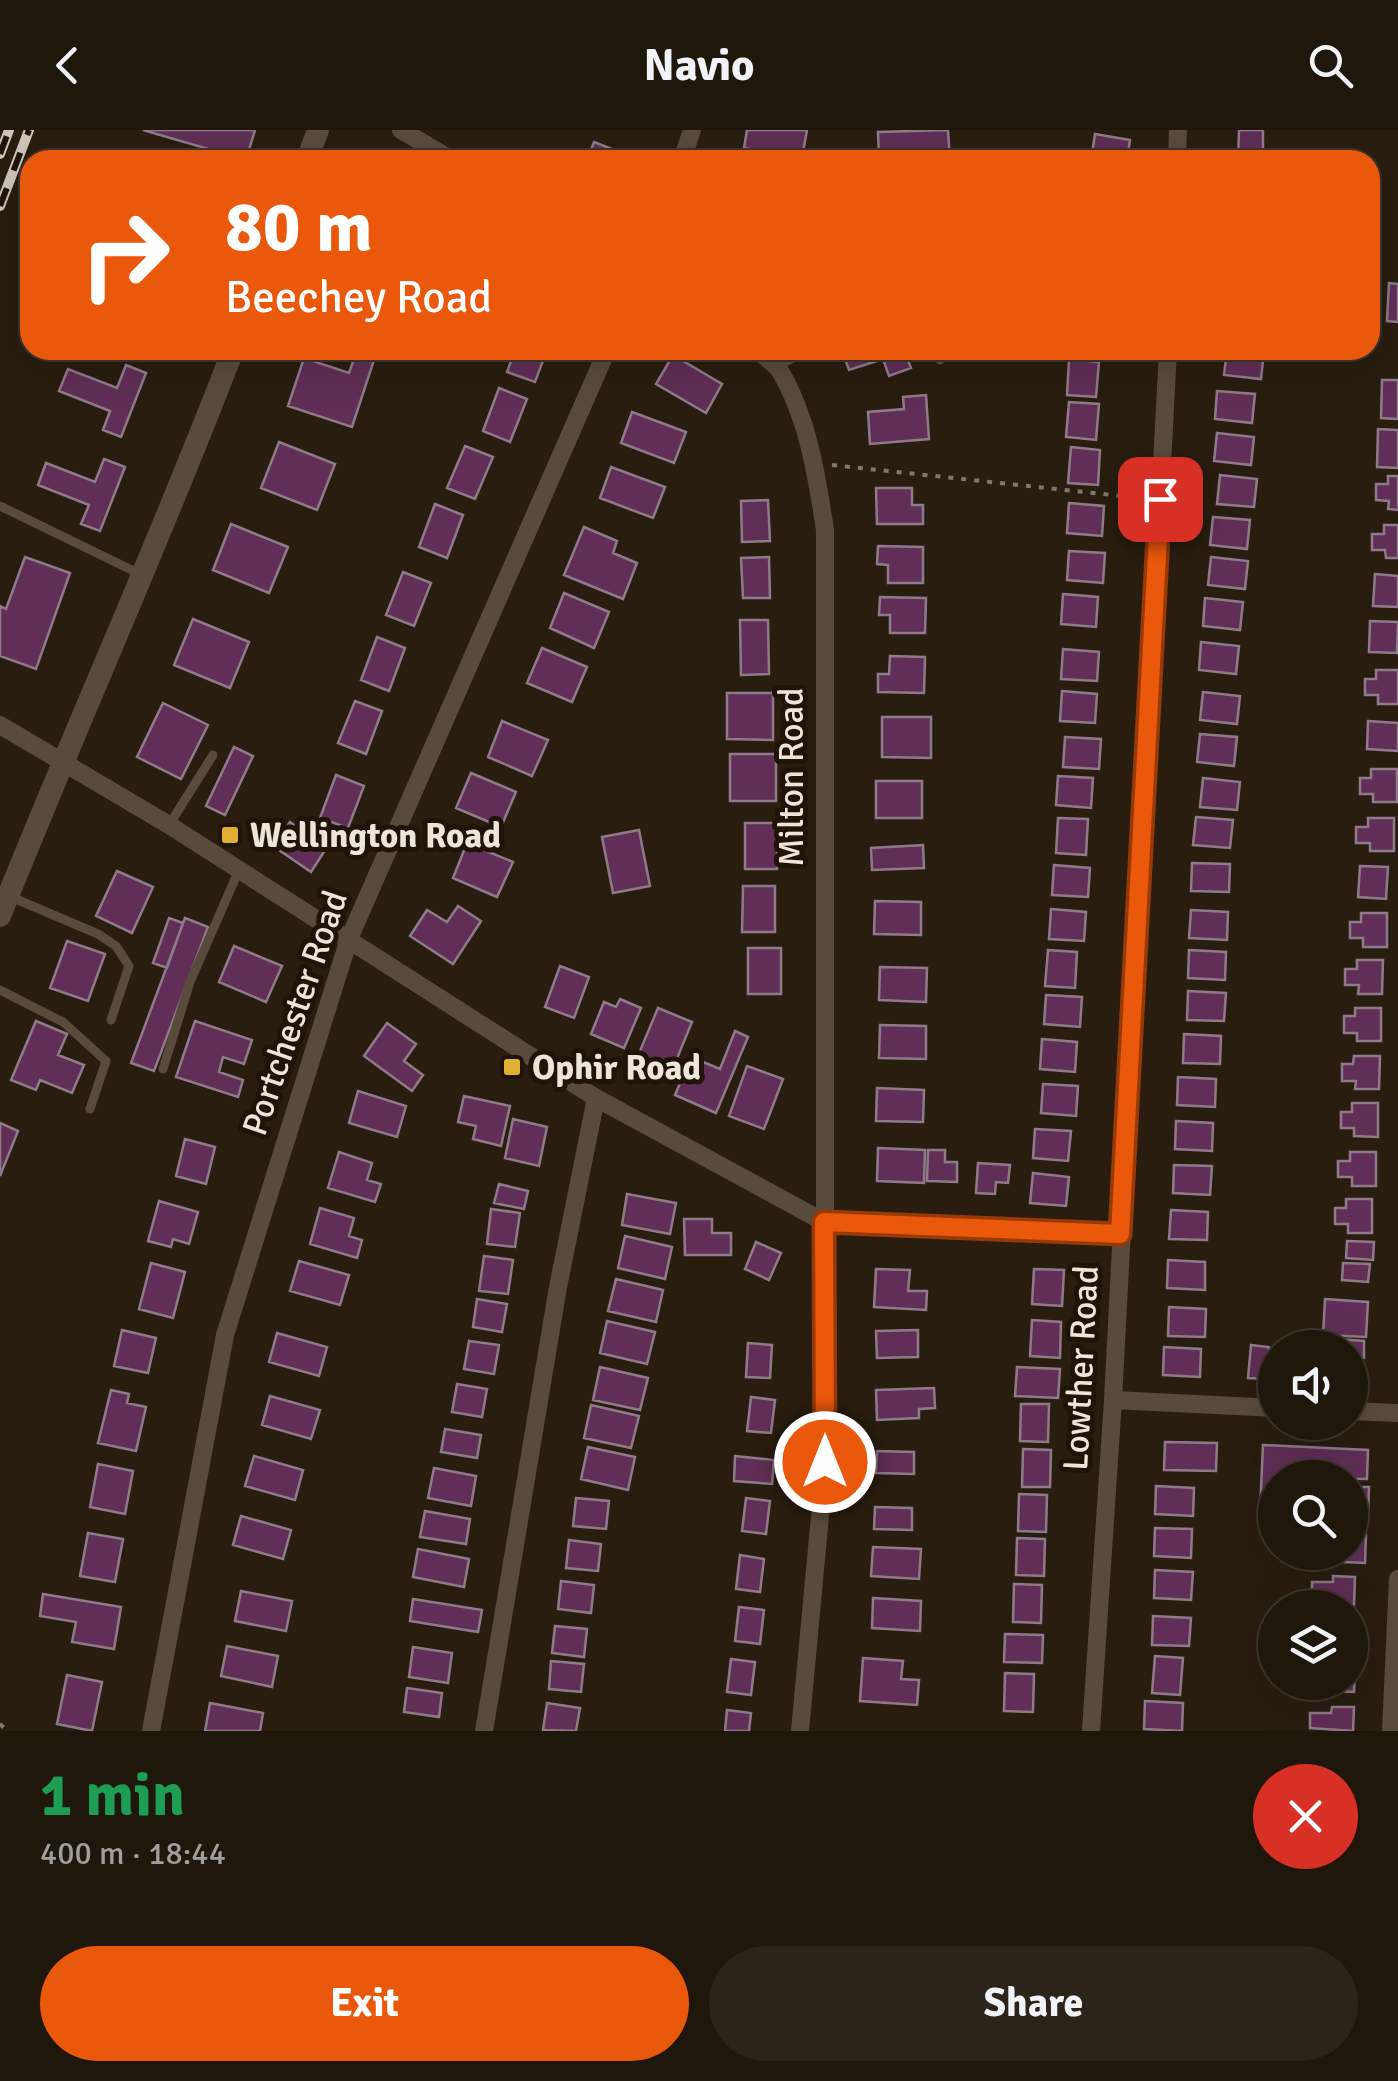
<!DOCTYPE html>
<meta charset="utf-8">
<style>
:root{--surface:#1f160c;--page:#2c231a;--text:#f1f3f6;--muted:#a19f9d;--line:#3c352d;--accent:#ea580c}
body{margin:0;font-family:Signika,sans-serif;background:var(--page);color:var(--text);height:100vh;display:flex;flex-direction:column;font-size:38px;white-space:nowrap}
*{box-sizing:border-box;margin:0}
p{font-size:32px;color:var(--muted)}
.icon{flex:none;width:55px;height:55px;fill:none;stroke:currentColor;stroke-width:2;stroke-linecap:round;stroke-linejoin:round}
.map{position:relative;height:1601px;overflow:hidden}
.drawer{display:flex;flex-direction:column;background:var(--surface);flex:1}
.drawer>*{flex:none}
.guide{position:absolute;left:20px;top:20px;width:1360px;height:210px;border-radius:30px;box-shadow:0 10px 40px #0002,0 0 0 2px var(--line);background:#ea580c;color:#fff;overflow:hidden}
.fabs{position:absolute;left:1258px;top:1200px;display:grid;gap:20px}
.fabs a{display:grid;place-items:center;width:110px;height:110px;border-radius:50%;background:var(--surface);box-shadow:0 10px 40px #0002,0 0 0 2px var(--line);font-size:50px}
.pin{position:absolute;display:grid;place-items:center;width:85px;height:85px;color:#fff;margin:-42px;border-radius:20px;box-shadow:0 5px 15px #0006}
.me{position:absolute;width:110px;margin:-55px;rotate:0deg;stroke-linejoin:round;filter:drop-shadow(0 0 8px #0008)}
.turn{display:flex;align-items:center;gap:35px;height:210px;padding:0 40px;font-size:45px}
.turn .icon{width:130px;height:130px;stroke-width:2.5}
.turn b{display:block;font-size:70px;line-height:85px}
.round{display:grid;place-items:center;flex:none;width:105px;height:105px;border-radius:52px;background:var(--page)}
.summary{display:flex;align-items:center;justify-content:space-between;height:170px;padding:0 40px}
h1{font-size:60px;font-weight:700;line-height:75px;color:#1e9e55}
.button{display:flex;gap:20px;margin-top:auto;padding:20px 40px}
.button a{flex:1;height:115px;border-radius:60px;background:var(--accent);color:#fff;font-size:40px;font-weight:700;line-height:115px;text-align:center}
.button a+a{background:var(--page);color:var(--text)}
header{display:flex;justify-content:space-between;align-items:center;height:130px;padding:0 40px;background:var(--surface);font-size:45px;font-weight:700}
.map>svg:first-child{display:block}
.building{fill:#602e56;stroke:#8e7b89;stroke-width:2.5}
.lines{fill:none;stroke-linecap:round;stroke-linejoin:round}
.path{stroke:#82776c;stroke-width:4;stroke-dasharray:5 8;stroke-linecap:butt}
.service{stroke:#594b3c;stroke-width:9}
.minor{stroke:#594b3c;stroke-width:18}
.tertiary{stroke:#594b3c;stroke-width:22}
.rail-casing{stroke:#cdc5bb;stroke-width:10}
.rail{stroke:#1f1407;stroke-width:6;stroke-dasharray:19;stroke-linecap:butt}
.route-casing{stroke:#983908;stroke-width:25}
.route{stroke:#ea580c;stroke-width:18}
.poi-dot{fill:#e1af34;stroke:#1f1407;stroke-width:4}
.labels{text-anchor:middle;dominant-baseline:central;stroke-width:10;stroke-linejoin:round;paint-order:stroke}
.street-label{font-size:35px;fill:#ede5dc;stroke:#1f1407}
.poi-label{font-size:35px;font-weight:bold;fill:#ede5dc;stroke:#1f1407;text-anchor:start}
</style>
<header><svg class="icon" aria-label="back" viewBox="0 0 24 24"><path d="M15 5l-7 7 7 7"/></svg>Navio<svg class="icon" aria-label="search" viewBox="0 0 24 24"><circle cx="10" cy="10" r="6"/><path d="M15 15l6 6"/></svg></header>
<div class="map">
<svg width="1398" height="1601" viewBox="0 0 1398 1601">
<rect width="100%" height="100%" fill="#291d10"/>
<path class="building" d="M143 0H255L246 30Z
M747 0H807L802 28 744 18Z
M948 0 950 30H879L878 2Z
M1239 0H1263V30H1238Z
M1095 4 1130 10 1127 30H1091Z
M594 12 622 23 619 30H587Z
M1389 153 1398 154V192L1387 191Z
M357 220 376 224 352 297 288 276 304 228 349 243Z
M515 220H547L535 252 507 242Z
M852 220H904L911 238 889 246 883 229 849 240 843 223Z
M1227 220 1264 221 1261 249 1224 245Z
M673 225 722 254 706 283 656 254Z
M1069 229 1099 232 1096 267 1067 265Z
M126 235 146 243 121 307 103 300 110 281 59 261 68 239 117 258Z
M1382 250H1398V289L1381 288Z
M499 258 527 269 510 312 483 301Z
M1217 261 1255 264 1252 293 1215 289Z
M926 265 929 309 870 314 868 282 904 279 903 267Z
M1069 272 1099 274 1096 310 1066 307Z
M632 282 686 302 674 333 621 313Z
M1378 299 1398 300V338L1377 337Z
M1217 303 1254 307 1251 335 1214 331Z
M279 312 335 334 317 380 261 358Z
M465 316 493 327 475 369 447 358Z
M1071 317 1100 320 1098 355 1068 353Z
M104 329 125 337 100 401 81 394 89 375 38 355 46 333 95 352Z
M611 337 665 357 653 388 600 368Z
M1220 345 1257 349 1254 377 1217 374Z
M1388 346H1398V380L1388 379 1389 371 1376 370V354H1388Z
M876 358H912V375H923V394H877Z
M768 370 770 411 742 412 741 371Z
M1069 373 1104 376 1102 406 1067 403Z
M435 374 463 385 447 428 419 417Z
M1213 387 1250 390 1247 419 1210 415Z
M231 394 288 417 269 463 213 440Z
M1384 395H1398V428H1386L1385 420H1372V404H1384Z
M584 397 617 411 613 423 637 433 623 469 564 445Z
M878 416 923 417V453H888V435L877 434Z
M1069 421 1105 423 1103 453 1067 450Z
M25 427 70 443 36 539 0 526V476L6 479Z
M769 427 770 468H743L741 428Z
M1211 427 1248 431 1245 459 1208 455Z
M403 442 431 453 414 496 386 485Z
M1375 444 1398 446V477L1373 476Z
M564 463 609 482 594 518 550 498Z
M1063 464 1098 467 1096 497 1061 494Z
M880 467 926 468 925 503H890V485H879Z
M1205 468 1243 472 1240 500 1203 496Z
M193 489 249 512 230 558 174 535Z
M740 490H768L769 544 741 545Z
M1370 491 1398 492 1397 523 1369 522Z
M377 507 405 518 389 561 361 550Z
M1201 512 1239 516 1236 544 1199 540Z
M542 518 587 537 572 572 527 553Z
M1063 519 1099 522 1097 551 1061 549Z
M890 526 925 527 924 563 878 562V544H889Z
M1376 540H1398V574H1378V565H1365V549H1376Z
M1062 561 1097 564 1095 593 1060 591Z
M1203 562 1240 566 1237 594 1200 590Z
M727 563H773V610L727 609Z
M355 571 382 581 366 624 338 613Z
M163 573 208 595 181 649 137 627Z
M882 587H931V628L882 627Z
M502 591 548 610 532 646 488 627Z
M1368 591 1398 593V621L1367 619Z
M1200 604 1237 607 1234 636 1197 632Z
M1065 607 1101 609 1099 639 1063 637Z
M234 617 253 626 225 685 206 676Z
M730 624H776V671H730Z
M1371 639H1397V672H1373V664H1360V648H1371Z
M471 643 516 662 501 697 456 678Z
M336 645 364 656 348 698 320 688Z
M1058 646 1093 648 1091 678 1056 675Z
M1203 648 1240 652 1237 680 1200 677Z
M876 651H922V688H876Z
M1196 687 1233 690 1230 718 1193 715Z
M1058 688 1088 689 1086 725 1056 723Z
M1368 688H1394V721H1370V713H1356V697H1368Z
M290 692 327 717 311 742 273 716Z
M745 693H778L777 739H745Z
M639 700 650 756 613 763 602 707Z
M467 713 513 732 497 767 453 748Z
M923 715 924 738 872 740 871 718Z
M1192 733 1230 734 1229 762 1191 761Z
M1054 735 1090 738 1088 767 1052 765Z
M1360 736 1388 737 1386 769 1358 767Z
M117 741 153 757 132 803 96 786Z
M743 756H775V802H742Z
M875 771 921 772V805L874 804Z
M458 776 481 791 453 834 410 806 427 780 447 792Z
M1051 779 1086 782 1084 811 1049 809Z
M1191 780 1228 782 1227 810 1189 808Z
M1361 783H1387V817H1363V808H1350V792H1361Z
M169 788 183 793 167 838 153 833Z
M185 788 208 797 154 941 131 933Z
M67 811 105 824 88 871 50 858Z
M234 816 282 836 266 872 219 852Z
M748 818H781V864H748Z
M1048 820 1077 822 1075 858 1045 856Z
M1189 820 1226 822 1225 850 1188 848Z
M1357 830H1383L1382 864H1358L1359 855H1345V839H1357Z
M560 836 589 847 574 888 545 877Z
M880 837 927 838 926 872 879 870Z
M1188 861 1226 863 1224 891 1187 890Z
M1046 865 1082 867 1080 897 1044 894Z
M620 869 641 878 624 918 591 904 604 872 616 877Z
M658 878 692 892 671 943 637 928Z
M1355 878H1381V911H1357V903H1344V886H1355Z
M36 891 67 904 58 925 84 935 72 963 40 950 36 960 11 950Z
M195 891 252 910 244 934 223 927 219 942 243 950 238 967 176 947Z
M387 893 416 914 404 931 423 945 412 961 364 926Z
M880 895 926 896V929L879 928Z
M735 901 748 907 716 983 675 965 691 927 720 939Z
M1184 904 1221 906 1220 934 1183 933Z
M1042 909 1077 912 1075 942 1040 939Z
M1354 926H1380L1379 959H1355L1356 951H1342V934H1353Z
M747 936 783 949 764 999 729 986Z
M1178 947 1216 949 1215 977 1177 975Z
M1043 954 1078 956 1076 986 1041 983Z
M877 958 924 960 923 992 876 991Z
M358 961 406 976 397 1007 349 993Z
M464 966 510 976 501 1016 473 1009 476 996 458 992Z
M1352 973H1378V1007L1354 1006V998H1341V982H1352Z
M513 989 547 997 539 1036 505 1028Z
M1176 991 1213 993 1212 1021 1175 1019Z
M0 993 18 1001 0 1046Z
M1035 999 1071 1001 1068 1031 1033 1028Z
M185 1009 215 1017 206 1054 176 1046Z
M878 1018 925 1020 924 1053 877 1051Z
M928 1020H945V1032H957V1052L927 1051Z
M339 1022 372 1033 367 1050 381 1054 375 1072 328 1058Z
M1350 1022H1376V1056H1352V1047H1338V1031H1350Z
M978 1033 1010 1035 1008 1053 996 1052 995 1064 976 1063Z
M1174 1035 1212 1036 1210 1065 1173 1063Z
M1033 1043 1069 1047 1066 1076 1030 1073Z
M499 1054 528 1061 524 1079 494 1073Z
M627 1064 676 1073 670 1104 622 1095Z
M1346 1069H1372V1103H1348V1094H1335V1078H1346Z
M159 1071 198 1082 189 1114 173 1109 171 1117 148 1111Z
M320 1078 354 1088 349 1106 362 1110 357 1128 310 1114Z
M491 1079 520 1083 515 1117 487 1114Z
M1171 1080 1208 1082 1207 1110 1169 1109Z
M684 1089H712V1103H731V1125H685Z
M625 1106 672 1117 665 1149 618 1138Z
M1347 1111 1374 1112 1373 1130 1346 1128Z
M756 1112 781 1123 769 1150 745 1139Z
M484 1126 513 1130 508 1164 479 1161Z
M1168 1130 1205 1132V1160L1167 1158Z
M299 1131 349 1145 340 1175 290 1161Z
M151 1133 185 1142 173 1188 139 1179Z
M1343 1133 1370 1134 1368 1152 1342 1150Z
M876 1139 910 1140 908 1161H927L926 1180 874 1177Z
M1034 1139 1064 1140 1062 1176 1032 1174Z
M616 1149 663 1160 656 1192 608 1181Z
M477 1169 507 1174 502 1202 473 1197Z
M1325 1169 1368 1172 1366 1207 1323 1205Z
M1169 1177 1206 1179 1205 1207 1168 1206Z
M1032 1190 1061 1192 1060 1228 1030 1226Z
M607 1191 655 1202 647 1234 600 1223Z
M122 1200 156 1208 148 1243 114 1236Z
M918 1200V1227L877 1228 876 1201Z
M277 1203 327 1217 319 1246 269 1232Z
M1338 1209 1364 1211V1228L1350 1227V1218H1338Z
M469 1211 499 1215 494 1244 464 1239Z
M748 1213 772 1215 770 1248 746 1247Z
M1251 1215 1269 1217 1268 1230H1275V1264L1265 1263 1266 1249 1248 1248Z
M1164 1217 1201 1219 1200 1247 1163 1245Z
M600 1237 648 1248 640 1280 593 1270Z
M1017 1237 1060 1239 1058 1268 1015 1266Z
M457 1254 487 1259 482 1287 452 1282Z
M934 1258 935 1278 919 1279V1288L877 1290 876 1260Z
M111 1260 129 1264 127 1273 146 1277 136 1321 98 1313Z
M270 1266 320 1280 311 1309 262 1295Z
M751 1267 775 1270 771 1303 747 1301Z
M1021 1274H1049L1048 1312 1020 1311Z
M591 1275 639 1286 631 1318 584 1308Z
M445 1299 481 1305 477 1328 441 1322Z
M1165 1312 1217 1313 1216 1341 1164 1340Z
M1263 1315 1368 1320 1367 1349 1275 1348V1381L1260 1380Z
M588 1317 635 1327 628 1360 581 1349Z
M1023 1319 1051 1320 1050 1357H1022Z
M877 1321 914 1322V1344L876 1343Z
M254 1326 303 1340 295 1370 245 1356Z
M735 1326 774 1330 772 1354 734 1351Z
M98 1334 133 1341 125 1384 90 1377Z
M434 1338 476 1346 471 1376 428 1368Z
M1156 1356 1194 1358 1193 1386 1155 1384Z
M1350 1357H1369L1368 1385H1350Z
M1019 1364 1047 1365 1046 1402 1018 1401Z
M576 1368 609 1371 606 1399 573 1396Z
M746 1368 770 1371 766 1404 742 1401Z
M875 1377 912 1378V1400L874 1399Z
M425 1381 470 1389 466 1414 420 1407Z
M241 1386 291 1400 283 1429 233 1415Z
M1155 1398 1192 1399 1191 1428 1154 1426Z
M88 1403 123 1409 115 1452 80 1446Z
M1350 1404 1366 1405 1365 1433 1343 1432V1426H1322V1422H1350Z
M1017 1408 1045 1409 1044 1446 1016 1445Z
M569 1410 601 1414 598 1441 566 1438Z
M873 1417 921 1419 919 1449 871 1446Z
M418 1419 469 1429 464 1457 413 1447Z
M740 1425 764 1429 760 1462 736 1459Z
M1155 1440 1193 1442 1191 1470 1154 1468Z
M1333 1446 1355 1447 1354 1475 1332 1474 1333 1468 1312 1467V1452H1333Z
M561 1451 594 1455 591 1483 558 1479Z
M1014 1454 1042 1455 1041 1493 1013 1492Z
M241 1461 292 1471 286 1501 235 1491Z
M43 1464 121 1477 114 1519 72 1512 76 1492 40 1486Z
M873 1468 921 1471 920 1501 872 1498Z
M413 1469 482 1480 478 1502 410 1491Z
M739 1477 764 1480 760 1514 735 1511Z
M1153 1486 1191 1488 1189 1516 1152 1515Z
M555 1496 587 1499 584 1527 552 1523Z
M1005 1504 1043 1505 1042 1533 1004 1532Z
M227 1516 278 1526 272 1557 221 1546Z
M413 1517 452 1523 448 1553 409 1547Z
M1155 1526 1183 1528 1180 1565 1152 1563Z
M863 1528 903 1531 901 1549 919 1550 917 1575 860 1571Z
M731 1529 755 1532 751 1565 727 1562Z
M551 1531 584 1534 581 1562 549 1559Z
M1350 1534H1355L1354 1562 1332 1561V1555H1311L1350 1552Z
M1005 1543 1034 1544 1033 1582 1004 1581Z
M67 1545 102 1552 92 1601 57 1594Z
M407 1558 442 1563 439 1587 404 1582Z
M1145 1571 1183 1573 1182 1601 1144 1599Z
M210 1573 263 1583 260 1601H205Z
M547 1573 580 1578 576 1601 543 1600Z
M1332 1577H1354L1353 1601 1310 1598V1583H1331Z
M727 1580 751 1583 749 1601H725Z"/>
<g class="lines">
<path class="path" d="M832 335 1140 368
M0 1594 7 1601"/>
<path class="service" d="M937 220 940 230
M778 236 807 220
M0 376 140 444
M169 695 213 625
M11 767 98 804 116 816 129 836 111 890
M0 860 63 892 106 931 90 979
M163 939 190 852 239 740"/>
<path class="minor" d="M401 0 452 30
M682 30 692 0
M1177 30 1178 0
M757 220C764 227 775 233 780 241 808 288 817 347 825 400V1332L800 1601
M0 595 169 695 596 968 824 1092 1120 1104
M1113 1270 1275 1278
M1350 1281 1398 1283
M151 1601 225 1205 349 809 607 220
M484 1601 558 1157 596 968
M1091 1601 1113 1270 1168 220
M1391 1601 1398 1449"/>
<path class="tertiary" d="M307 30 318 0
M0 786C76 596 160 411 233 220"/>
<defs>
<path id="rail" d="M0 24 9 0
M0 76 29 0"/>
</defs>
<use href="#rail" class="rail-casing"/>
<use href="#rail" class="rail"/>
</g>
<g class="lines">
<defs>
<path id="route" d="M825 1332 824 1092 1120 1104 1160 369"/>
</defs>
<use href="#route" class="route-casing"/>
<use href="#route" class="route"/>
</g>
<g class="poi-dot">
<rect x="220" y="695" width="20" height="20" rx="5"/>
<rect x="502" y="927" width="20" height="20" rx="5"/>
</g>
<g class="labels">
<g class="street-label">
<text transform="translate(791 647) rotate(-90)">Milton Road</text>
<text transform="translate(295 883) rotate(-71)">Portchester Road</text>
<text transform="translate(1081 1238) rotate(-87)">Lowther Road</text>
</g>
<g class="poi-label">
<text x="250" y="705">Wellington Road</text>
<text x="532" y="937">Ophir Road</text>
</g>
</g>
</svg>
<div class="fabs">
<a><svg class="icon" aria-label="sound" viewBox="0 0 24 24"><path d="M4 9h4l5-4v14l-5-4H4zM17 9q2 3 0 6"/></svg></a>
<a><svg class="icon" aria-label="search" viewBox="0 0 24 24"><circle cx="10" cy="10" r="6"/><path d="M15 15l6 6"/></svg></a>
<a><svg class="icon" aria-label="layers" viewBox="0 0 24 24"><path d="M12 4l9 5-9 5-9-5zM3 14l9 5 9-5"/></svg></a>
</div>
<div class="pin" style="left:1160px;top:369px;background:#d93025"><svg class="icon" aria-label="arrive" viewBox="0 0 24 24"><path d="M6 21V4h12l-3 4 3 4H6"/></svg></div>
<svg class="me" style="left:825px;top:1332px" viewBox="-20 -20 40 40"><circle r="17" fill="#ea580c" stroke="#fff" stroke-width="3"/><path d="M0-11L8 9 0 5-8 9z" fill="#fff"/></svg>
<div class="guide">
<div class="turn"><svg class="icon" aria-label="right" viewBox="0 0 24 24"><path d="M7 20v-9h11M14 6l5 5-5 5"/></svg><div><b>80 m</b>Beechey Road</div></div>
</div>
</div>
<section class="drawer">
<div class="summary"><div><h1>1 min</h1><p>400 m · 18:44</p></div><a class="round" style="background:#d93025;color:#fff"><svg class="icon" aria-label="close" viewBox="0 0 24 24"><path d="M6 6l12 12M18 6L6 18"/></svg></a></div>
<div class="button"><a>Exit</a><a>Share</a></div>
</section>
